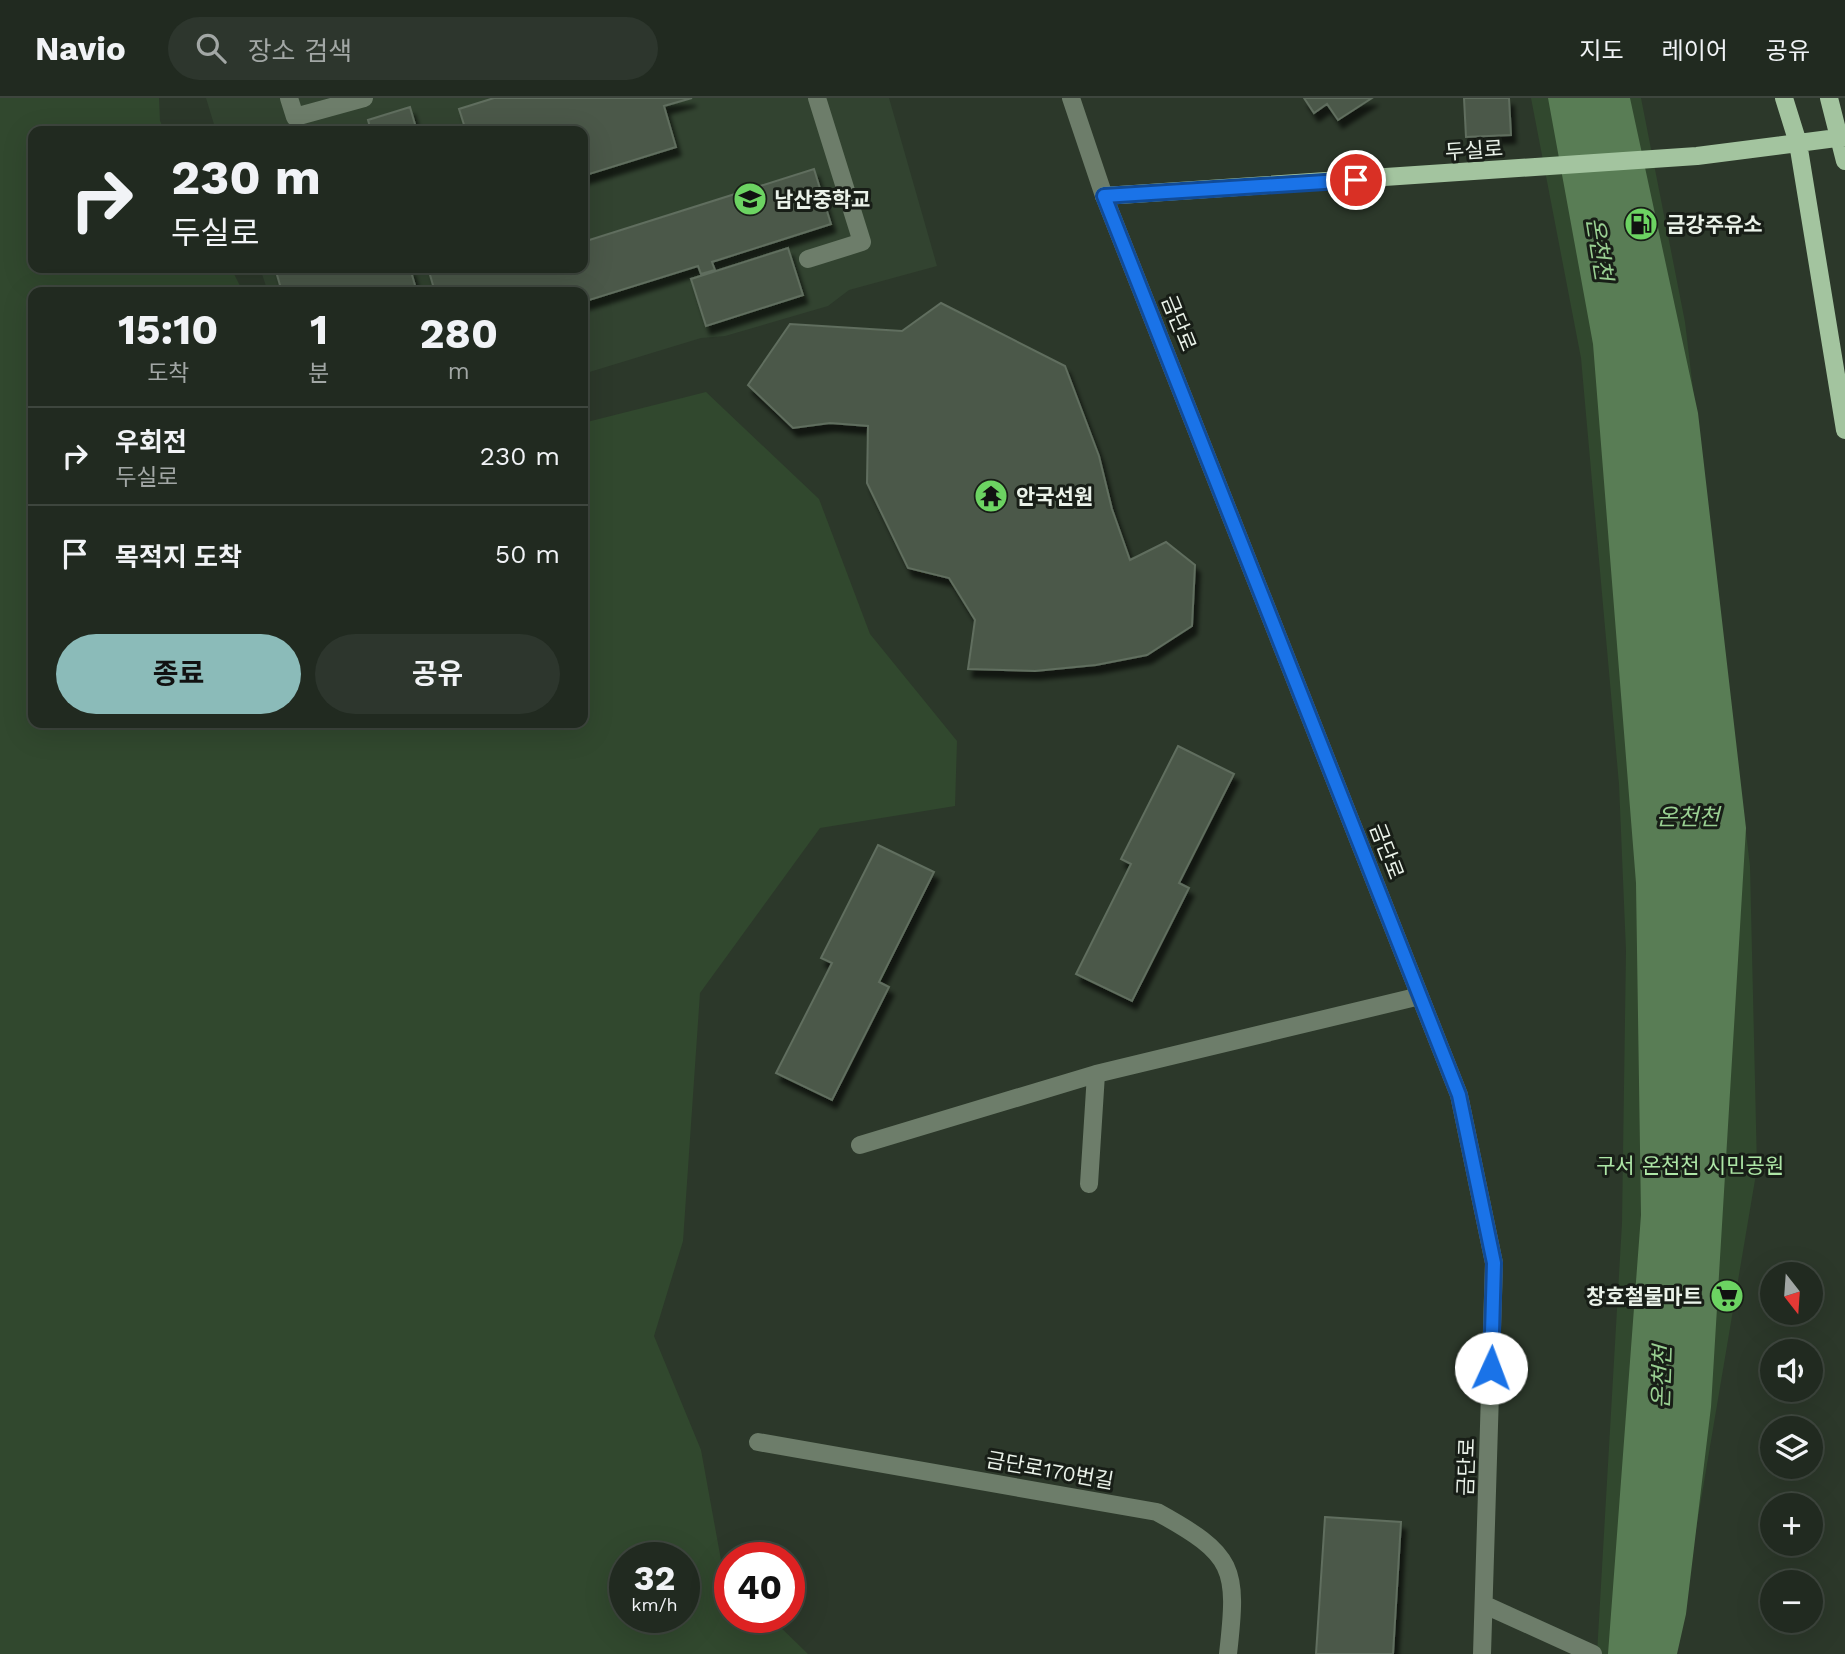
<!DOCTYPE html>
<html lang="ko">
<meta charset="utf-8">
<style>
:root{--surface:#212a20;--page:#2d362d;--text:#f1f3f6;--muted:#a2a7a5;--line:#3e463e;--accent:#8bbbb9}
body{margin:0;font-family:"Work Sans","Noto Sans KR",sans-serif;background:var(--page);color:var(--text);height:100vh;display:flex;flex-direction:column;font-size:26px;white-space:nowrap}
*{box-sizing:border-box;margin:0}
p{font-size:23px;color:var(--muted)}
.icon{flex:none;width:38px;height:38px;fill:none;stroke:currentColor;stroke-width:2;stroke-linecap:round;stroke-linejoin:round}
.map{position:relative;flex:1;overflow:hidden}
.panel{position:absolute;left:28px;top:189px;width:560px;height:441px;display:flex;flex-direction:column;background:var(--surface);border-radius:14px;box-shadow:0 7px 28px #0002,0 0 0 2px var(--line)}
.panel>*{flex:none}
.guide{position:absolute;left:28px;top:28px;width:560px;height:147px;border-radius:14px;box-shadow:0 7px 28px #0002,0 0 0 2px var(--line);background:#212a20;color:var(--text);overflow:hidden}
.needle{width:46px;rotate:163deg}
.controls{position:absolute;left:1760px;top:1164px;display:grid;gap:14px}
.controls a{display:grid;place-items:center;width:63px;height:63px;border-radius:50%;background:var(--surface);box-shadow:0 7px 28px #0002,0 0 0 2px var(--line);font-size:35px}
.speed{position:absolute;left:609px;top:1444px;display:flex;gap:14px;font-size:35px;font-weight:700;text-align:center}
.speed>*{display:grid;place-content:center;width:91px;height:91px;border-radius:50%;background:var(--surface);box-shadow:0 7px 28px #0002,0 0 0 2px var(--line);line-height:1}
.speed small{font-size:18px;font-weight:400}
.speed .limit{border:10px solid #d22;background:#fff;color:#111}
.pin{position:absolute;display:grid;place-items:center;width:60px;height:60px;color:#fff;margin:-30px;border:4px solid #fff;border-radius:50%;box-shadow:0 2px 7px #0007}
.me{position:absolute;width:77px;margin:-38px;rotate:2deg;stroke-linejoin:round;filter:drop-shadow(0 0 5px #0008)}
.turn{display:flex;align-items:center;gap:24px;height:147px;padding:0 28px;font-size:32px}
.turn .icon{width:91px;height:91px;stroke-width:2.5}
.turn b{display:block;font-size:49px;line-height:60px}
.eta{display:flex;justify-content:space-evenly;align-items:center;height:119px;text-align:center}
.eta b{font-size:42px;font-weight:700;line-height:49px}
.button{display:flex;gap:14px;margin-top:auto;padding:14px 28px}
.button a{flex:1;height:80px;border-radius:42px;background:var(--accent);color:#111;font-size:28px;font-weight:700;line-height:80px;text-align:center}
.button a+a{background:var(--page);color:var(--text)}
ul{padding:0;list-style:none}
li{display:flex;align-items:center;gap:21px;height:98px;padding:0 28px;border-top:2px solid var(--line)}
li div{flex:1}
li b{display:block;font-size:26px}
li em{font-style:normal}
header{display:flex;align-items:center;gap:42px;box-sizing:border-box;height:98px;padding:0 35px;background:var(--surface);border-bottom:2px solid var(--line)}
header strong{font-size:33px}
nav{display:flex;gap:38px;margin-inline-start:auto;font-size:24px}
.search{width:490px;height:63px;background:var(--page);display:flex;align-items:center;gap:18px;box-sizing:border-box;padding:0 24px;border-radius:38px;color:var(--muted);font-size:26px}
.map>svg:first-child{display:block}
.built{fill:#324330}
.green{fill:#31482e;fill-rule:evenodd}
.water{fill:#597d55}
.building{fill:#4c594a;stroke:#606e5e;stroke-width:2;filter:url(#shadow)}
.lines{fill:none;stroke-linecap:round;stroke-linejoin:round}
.minor{stroke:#6d7d6a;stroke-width:18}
.major{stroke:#a3c49f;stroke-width:18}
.route-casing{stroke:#114b97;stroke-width:18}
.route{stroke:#1a73e8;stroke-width:12}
.labels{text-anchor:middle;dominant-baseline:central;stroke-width:6;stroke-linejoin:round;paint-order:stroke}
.street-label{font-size:21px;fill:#eaf2e9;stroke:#181e17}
.poi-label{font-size:21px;font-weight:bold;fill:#eaf2e9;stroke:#181e17;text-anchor:start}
.park-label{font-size:21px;fill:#ade6a6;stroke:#181e17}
.water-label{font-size:23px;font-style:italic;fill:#99d092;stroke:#181e17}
</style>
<header>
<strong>Navio</strong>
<div class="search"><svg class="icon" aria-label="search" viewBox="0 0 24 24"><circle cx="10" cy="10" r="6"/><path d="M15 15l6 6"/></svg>장소 검색</div>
<nav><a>지도</a><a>레이어</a><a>공유</a></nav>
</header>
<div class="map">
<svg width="1845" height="1556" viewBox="0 0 1845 1556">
<defs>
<filter id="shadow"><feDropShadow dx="4.5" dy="8" stdDeviation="2" flood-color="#0009"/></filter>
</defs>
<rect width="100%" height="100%" fill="#2c382a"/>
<path class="built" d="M206 0H889L937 168 849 192 828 208 725 238 701 240 583 276V194H268L260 170H583V33H216Z"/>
<path class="green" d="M0 0H159L160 23 165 33H33V170H231L243 194H33V625H583V325L706 294 819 401 870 536 957 643 955 708 820 730 700 895 683 1143 654 1238 701 1352 723 1473 730 1480V1519H770L808 1556H0ZM625 1460H684V1519H625Z
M1531 0H1641L1685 224 1750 768 1757 1070 1675 1556H1597L1622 1125 1626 853 1619 686 1581 260Z"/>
<path class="water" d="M1548 0H1630L1698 315 1746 730 1711 1309 1686 1516 1677 1556H1608L1641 1117 1636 785 1593 246Z"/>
<path class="building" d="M494 0H692L664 8 676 49 583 78V33H466L459 11Z
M1304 0H1372L1338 22 1327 6 1314 15Z
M1464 0H1509L1511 37 1466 39Z
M410 9 417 33H371L368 22Z
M814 71 831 126 712 164 715 172 701 176 698 168 583 204V194H435L428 170H486L487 174 500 170H583V144Z
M788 150 803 197 706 228 691 181Z
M275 170H410L417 194H282Z
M941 205 1065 268 1099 358 1112 411 1130 462 1166 444 1195 467 1192 528 1147 557 1096 567 1035 573 968 571 975 522 949 480 908 470 867 385 868 328 830 325 793 330 748 287 790 226 902 233Z
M1178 648 1234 676 1179 785 1189 790 1132 903 1076 876 1131 766 1121 761Z
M878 747 934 774 879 884 889 889 832 1002 776 975 832 865 821 860Z
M1325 1419 1401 1424 1393 1556H1316Z"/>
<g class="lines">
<path class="minor" d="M289 0 295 19 364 0
M1071 0 1104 98 1459 997 1494 1165 1482 1556
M808 161 862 144 817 0
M860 1047 1096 976
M1089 1086 1096 976 1420 898
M758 1344 1157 1414C1235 1457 1238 1469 1228 1556
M1485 1507 1593 1556"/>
<path class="major" d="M1784 0 1798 45 1845 332
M1829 0 1845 63
M1104 98 1697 58 1845 39"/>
</g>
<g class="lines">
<defs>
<path id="route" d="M1356 82 1104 98 1459 997 1494 1165 1491 1270"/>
</defs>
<use href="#route" class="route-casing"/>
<use href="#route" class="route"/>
</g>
<defs>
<symbol id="school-disc" viewBox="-11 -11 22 22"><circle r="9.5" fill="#6cd362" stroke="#181e17"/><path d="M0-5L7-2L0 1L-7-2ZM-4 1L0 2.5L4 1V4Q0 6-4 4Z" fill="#111"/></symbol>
<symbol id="fuel-disc" viewBox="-11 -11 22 22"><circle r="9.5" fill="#6cd362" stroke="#181e17"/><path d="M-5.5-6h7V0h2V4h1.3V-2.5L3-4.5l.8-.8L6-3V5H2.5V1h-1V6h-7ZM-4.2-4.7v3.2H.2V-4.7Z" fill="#111"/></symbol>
<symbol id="temple-disc" viewBox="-11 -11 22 22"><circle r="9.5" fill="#6cd362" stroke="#181e17"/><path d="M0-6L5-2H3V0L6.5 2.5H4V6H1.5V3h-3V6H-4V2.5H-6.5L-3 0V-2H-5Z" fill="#111"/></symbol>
<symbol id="supermarket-disc" viewBox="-11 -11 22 22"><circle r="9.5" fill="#6cd362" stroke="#181e17"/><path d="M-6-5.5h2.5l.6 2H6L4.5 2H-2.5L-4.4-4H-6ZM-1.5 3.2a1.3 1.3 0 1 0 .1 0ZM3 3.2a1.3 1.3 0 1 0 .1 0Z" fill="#111"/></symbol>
</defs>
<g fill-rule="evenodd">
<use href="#school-disc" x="731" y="82" width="38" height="38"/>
<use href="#fuel-disc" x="1622" y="107" width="38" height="38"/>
<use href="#temple-disc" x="972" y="379" width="38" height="38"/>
<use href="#supermarket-disc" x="1708" y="1179" width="38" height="38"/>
</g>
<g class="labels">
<g class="street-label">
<text transform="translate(1474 52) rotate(-4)">두실로</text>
<text transform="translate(1179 225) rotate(68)">금단로</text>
<text transform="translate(1387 753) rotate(69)">금단로</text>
<text transform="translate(1466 1369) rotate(-88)">금단로</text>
<text transform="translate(1050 1372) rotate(10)">금단로170번길</text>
</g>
<g class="poi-label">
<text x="774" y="101">남산중학교</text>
<text x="1666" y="126">금강주유소</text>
<text x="1016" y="398">안국선원</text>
<text x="1702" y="1198" text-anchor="end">창호철물마트</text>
</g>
<g class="park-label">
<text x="1690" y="1067">구서 온천천 시민공원</text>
</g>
<g class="water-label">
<text transform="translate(1599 151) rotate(81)">온천천</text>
<text x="1688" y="719">온천천</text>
<text transform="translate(1662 1279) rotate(-88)">온천천</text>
</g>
</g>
</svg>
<div class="controls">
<a><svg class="needle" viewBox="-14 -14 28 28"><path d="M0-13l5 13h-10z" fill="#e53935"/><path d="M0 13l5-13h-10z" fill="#a2a7a5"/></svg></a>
<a><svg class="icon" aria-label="sound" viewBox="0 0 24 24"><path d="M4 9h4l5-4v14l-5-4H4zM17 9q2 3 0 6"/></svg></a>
<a><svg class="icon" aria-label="layers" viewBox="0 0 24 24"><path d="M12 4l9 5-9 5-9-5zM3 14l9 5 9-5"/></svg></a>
<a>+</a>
<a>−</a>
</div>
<div class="speed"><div>32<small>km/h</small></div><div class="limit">40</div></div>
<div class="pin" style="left:1356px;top:82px;background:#d93025"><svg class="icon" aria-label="arrive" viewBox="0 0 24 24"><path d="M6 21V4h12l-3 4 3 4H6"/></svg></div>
<svg class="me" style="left:1491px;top:1270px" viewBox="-20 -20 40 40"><circle r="19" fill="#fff"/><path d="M0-13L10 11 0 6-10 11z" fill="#1a73e8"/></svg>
<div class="guide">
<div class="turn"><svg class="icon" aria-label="right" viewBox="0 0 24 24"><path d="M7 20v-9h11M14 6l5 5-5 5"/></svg><div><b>230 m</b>두실로</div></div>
</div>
<section class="panel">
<div class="eta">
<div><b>15:10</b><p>도착</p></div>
<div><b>1</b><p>분</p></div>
<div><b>280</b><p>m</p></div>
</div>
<ul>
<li><svg class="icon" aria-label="right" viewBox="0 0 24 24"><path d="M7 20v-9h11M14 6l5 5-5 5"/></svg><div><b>우회전</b><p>두실로</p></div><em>230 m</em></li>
<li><svg class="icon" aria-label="arrive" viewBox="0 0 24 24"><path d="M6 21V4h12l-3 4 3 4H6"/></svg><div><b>목적지 도착</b></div><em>50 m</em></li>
</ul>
<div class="button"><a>종료</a><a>공유</a></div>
</section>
</div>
